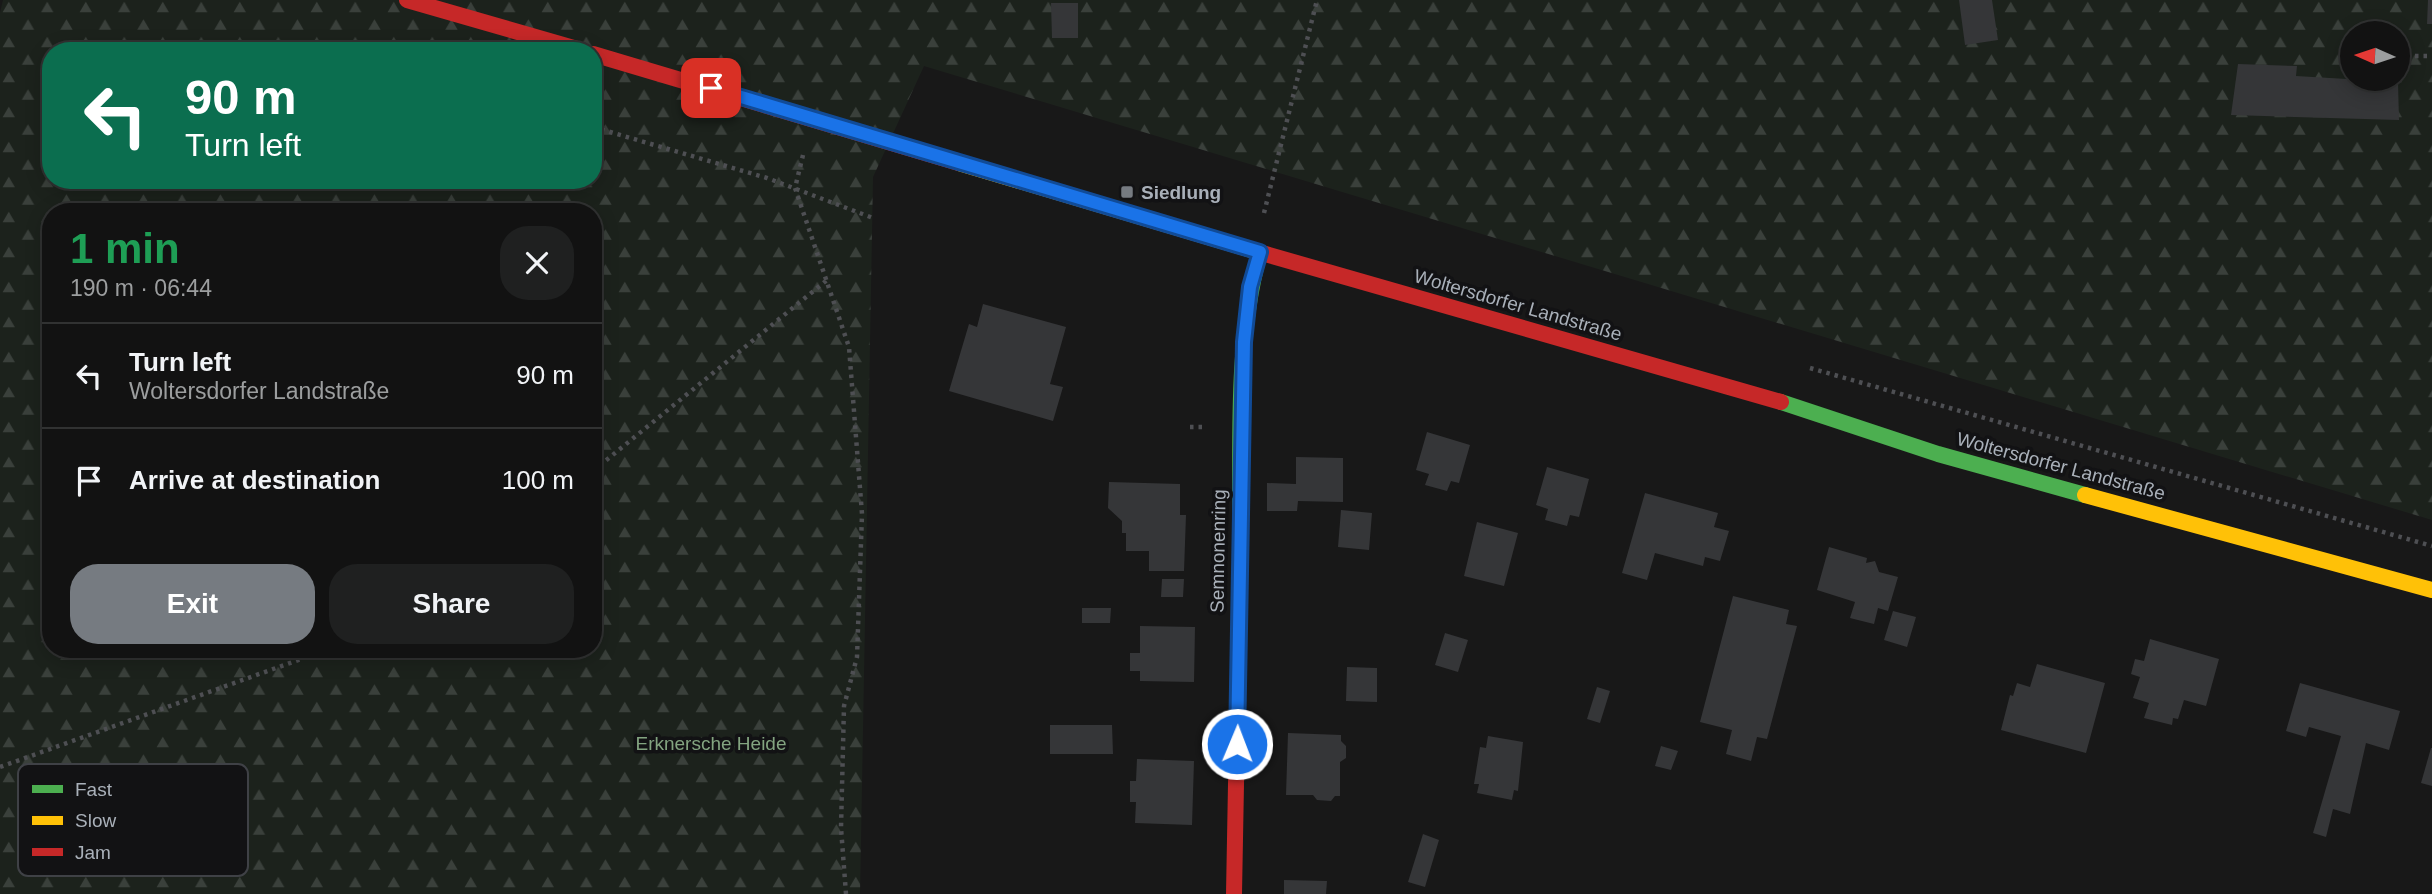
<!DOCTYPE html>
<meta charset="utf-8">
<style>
:root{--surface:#121212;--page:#1f2020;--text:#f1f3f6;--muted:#9c9e9f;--line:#313232;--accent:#767b81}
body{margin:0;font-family:Helvetica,sans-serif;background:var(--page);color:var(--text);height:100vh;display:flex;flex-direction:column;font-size:26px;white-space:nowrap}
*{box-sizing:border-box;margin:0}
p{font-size:23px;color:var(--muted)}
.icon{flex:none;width:38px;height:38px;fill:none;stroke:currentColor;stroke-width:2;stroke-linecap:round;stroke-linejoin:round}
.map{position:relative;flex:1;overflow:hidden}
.sheet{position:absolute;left:42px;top:203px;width:560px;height:455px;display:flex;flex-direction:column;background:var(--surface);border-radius:28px;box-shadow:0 4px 18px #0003,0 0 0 2px var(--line)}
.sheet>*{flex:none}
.guide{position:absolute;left:42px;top:42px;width:560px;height:147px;border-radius:28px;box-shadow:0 4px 18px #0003,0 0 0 2px var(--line);background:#0b6e4f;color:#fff;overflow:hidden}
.needle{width:46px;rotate:273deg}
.tools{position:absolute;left:2340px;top:21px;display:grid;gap:14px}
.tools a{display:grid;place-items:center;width:70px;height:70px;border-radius:50%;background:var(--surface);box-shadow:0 4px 18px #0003,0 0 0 2px var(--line);font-size:35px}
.pin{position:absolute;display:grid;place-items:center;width:60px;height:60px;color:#fff;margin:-30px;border-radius:14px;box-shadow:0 4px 10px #0006}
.me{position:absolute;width:77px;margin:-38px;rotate:1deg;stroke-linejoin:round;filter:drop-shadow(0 0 5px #0008)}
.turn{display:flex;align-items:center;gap:24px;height:147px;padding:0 28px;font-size:32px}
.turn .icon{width:91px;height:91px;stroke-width:2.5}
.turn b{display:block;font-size:49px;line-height:60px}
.round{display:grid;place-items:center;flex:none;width:74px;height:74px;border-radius:28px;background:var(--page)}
.head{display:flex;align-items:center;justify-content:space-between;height:119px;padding:0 28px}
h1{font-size:42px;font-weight:600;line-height:52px;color:#1e9e55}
.primary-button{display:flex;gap:14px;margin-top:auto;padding:14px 28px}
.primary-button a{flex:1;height:80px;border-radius:28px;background:var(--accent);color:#fff;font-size:28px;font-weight:600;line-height:80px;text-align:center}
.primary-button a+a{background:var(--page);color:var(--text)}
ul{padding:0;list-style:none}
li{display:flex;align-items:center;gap:21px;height:105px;padding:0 28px;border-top:2px solid var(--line)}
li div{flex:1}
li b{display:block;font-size:26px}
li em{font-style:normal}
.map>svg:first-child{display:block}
.forest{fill:url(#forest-firs);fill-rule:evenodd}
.building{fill:#353638}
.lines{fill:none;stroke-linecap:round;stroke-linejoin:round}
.path{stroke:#4e4f53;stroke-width:4.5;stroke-dasharray:3.5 5;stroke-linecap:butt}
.fast{stroke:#4caf50;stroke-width:16}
.slow{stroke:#ffc107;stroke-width:16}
.jam{stroke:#c62828;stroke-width:16}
.route-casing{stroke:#114b97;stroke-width:18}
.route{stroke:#1a73e8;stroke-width:12}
.poi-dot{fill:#767b81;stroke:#121214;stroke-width:2.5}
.labels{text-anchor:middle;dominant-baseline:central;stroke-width:7;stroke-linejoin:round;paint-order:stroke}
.poi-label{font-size:19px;font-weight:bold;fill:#a9b0b9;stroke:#121214;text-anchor:start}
.street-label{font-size:19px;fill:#a9b0b9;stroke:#121214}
.park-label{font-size:19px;fill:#83a480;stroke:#121214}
.key{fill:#121214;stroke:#3f4146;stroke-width:2}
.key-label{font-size:19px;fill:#a9b0b9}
</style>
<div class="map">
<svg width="2432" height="894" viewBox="0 0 2432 894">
<defs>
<pattern id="forest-firs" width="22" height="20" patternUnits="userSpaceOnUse" patternTransform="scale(1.75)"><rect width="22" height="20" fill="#1c221c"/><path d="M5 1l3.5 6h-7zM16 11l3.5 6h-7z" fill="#3a403b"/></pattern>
</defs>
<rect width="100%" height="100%" fill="#181818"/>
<path class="forest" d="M3 0H2432V520L924 66 873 177 860 894H0V13ZM2352 33H2398V79H2352ZM51 51H593V180H51ZM51 212H593V649H51Z"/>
<path class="building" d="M1959 0H1992L1998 40 1965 45Z
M2428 0H2432V24H2427Z
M1051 3H1078V38H1052Z
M2238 64 2297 66 2296 76 2398 82 2399 120 2231 115Z
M983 304 1066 327 1050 384 1063 387 1053 421 949 391 969 324 977 327Z
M1427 432 1470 445 1459 483 1451 481 1447 491 1425 485 1429 474 1416 470Z
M1296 457 1343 458V502L1298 501 1297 511H1267V483L1296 484Z
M1547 467 1589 479 1579 517 1570 515 1567 526 1545 520 1548 509 1536 505Z
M1109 482 1180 484V515H1186L1184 571H1149V551H1126V533H1122V521L1108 508Z
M1645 493 1718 513 1714 527 1729 531 1720 561 1705 557 1703 566 1655 553 1647 580 1622 573Z
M1341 510 1372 513 1369 550 1338 547Z
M1477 522 1518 533 1504 586 1464 576Z
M1829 547 1867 558 1866 563 1875 561 1879 572 1898 577 1888 611 1878 608 1874 624 1850 618 1855 602 1817 590Z
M1162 579H1184L1183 597H1161Z
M1733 596 1789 610 1786 624 1797 626 1767 739 1757 737 1751 761 1726 754 1732 730 1700 722Z
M1082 608H1111L1110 623H1082Z
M1893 611 1916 617 1907 647 1884 640Z
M1140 626 1195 627 1194 682 1140 681V671H1130V653H1140Z
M1445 633 1468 640 1458 672 1435 665Z
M2150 639 2219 659 2206 706 2184 700 2178 719 2173 718 2172 725 2144 718 2149 703 2133 698 2140 677 2131 674 2135 659 2144 661Z
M2037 664 2105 683 2086 753 2001 730 2010 695 2013 696 2017 683 2030 687Z
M1347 667 1377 668V702L1346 701Z
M2300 683 2400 711 2389 750 2366 743 2350 814 2333 809 2326 837 2313 833 2341 736 2309 727 2306 737 2286 731Z
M1597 687 1610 691 1600 723 1587 719Z
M1050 725H1112L1113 754H1050Z
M1288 733 1341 735V741L1346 746V758L1340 762V796H1335L1331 801 1317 800 1313 795H1286Z
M1488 736 1523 742 1518 791 1514 790 1512 800 1477 793 1479 784H1474L1480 747 1486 748Z
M1661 746 1678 751 1671 770 1655 766Z
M2431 748H2432V786L2421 783Z
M1137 759 1194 761 1192 825 1135 823 1136 802H1130V781H1136Z
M1423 834 1439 840 1425 887 1408 882Z
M1284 880 1327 881 1326 894H1284Z"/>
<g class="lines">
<path class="path" d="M2398 56H2432
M593 127 767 178 873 218
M803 155 795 188 849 347 862 514 857 657 844 706 841 828 846 894
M1264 213 1317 0
M1810 368 2432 546
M1190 427H1204
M593 471 827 280
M0 767 329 649"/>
<path class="fast" d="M1781 402 1938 454 2085 495
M1240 564C1242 464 1233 347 1260 252"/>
<path class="slow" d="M959 163 1255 251
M2085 495 2432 590"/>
<path class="jam" d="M407 0 584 51
M593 54 959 163
M1255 251 1781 402
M1234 894 1240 564"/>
</g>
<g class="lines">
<defs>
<path id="route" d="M711 88 1260 252 1250 287 1244 342 1237 744"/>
</defs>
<use href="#route" class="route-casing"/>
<use href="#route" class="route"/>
</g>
<rect class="poi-dot" x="1120" y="185" width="14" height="14" rx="3.5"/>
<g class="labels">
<g class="poi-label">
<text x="1141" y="192">Siedlung</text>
</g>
<g class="street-label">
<text transform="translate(1518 305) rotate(16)">Woltersdorfer Landstraße</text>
<text transform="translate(2061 466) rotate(15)">Woltersdorfer Landstraße</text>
<text transform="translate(1218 551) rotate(-89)">Semnonenring</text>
</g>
<g class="park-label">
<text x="711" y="743">Erknersche Heide</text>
</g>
</g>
<rect x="18" y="764" width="230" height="112" rx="10" class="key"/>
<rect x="32" y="785" width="31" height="8" fill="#4caf50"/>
<rect x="32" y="816" width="31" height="9" fill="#ffc107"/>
<rect x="32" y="848" width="31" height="8" fill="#c62828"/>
<g class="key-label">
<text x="75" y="796">Fast</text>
<text x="75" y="827">Slow</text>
<text x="75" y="859">Jam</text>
</g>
</svg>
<div class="tools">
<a><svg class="needle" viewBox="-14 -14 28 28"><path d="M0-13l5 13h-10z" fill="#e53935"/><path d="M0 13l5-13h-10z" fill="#9c9e9f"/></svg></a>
</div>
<div class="pin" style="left:711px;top:88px;background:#d93025"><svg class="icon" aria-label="arrive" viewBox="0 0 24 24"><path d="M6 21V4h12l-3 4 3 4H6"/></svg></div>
<svg class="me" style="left:1237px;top:744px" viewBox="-20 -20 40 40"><circle r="17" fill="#1a73e8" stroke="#fff" stroke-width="3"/><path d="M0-11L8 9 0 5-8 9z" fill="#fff"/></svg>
<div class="guide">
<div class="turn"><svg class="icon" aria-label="left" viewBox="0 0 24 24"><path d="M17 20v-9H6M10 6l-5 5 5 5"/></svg><div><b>90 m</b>Turn left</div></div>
</div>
<section class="sheet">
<div class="head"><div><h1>1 min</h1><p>190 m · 06:44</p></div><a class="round"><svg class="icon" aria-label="close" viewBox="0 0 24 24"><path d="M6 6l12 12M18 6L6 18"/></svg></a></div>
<ul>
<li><svg class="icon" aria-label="left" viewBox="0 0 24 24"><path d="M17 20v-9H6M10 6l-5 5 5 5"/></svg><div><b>Turn left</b><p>Woltersdorfer Landstraße</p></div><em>90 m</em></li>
<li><svg class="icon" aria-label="arrive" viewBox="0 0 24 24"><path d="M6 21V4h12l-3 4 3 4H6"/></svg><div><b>Arrive at destination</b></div><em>100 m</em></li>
</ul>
<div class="primary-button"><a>Exit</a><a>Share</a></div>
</section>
</div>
